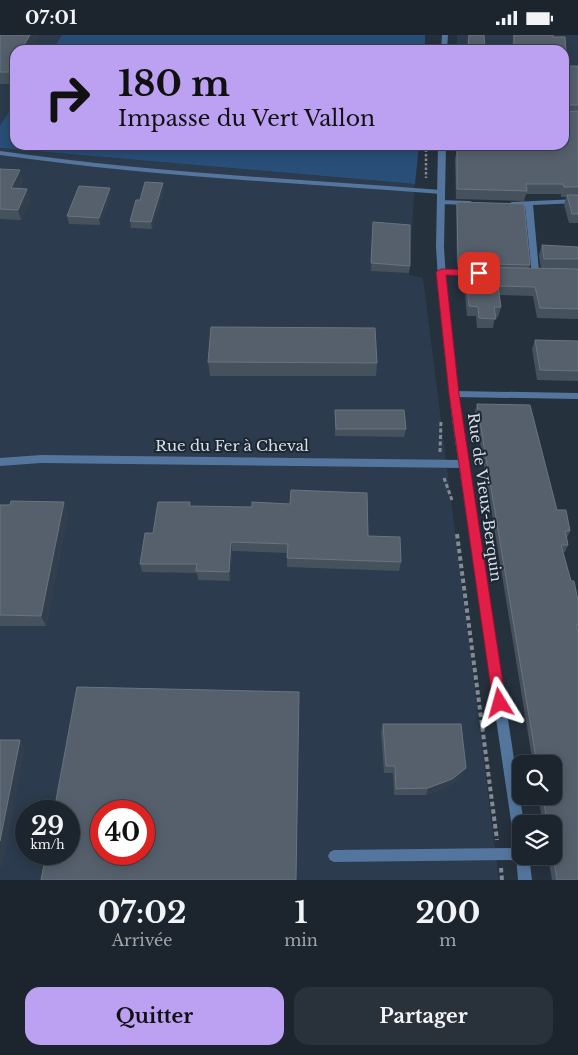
<!DOCTYPE html>
<html lang="fr">
<meta charset="utf-8">
<style>
:root{--surface:#1c252e;--page:#29313a;--text:#f1f3f6;--muted:#a0a5aa;--line:#3a424a;--accent:#bca0f2}
body{margin:0;font-family:"Libre Baskerville",serif;background:var(--page);color:var(--text);height:100vh;display:flex;flex-direction:column;font-size:19px;white-space:nowrap}
*{box-sizing:border-box;margin:0}
p{font-size:16px;color:var(--muted)}
.icon{flex:none;width:28px;height:28px;fill:none;stroke:currentColor;stroke-width:2;stroke-linecap:round;stroke-linejoin:round}
.map{position:relative;height:845px;overflow:hidden}
.drawer{display:flex;flex-direction:column;background:var(--surface);flex:1}
.drawer>*{flex:none}
.guide{position:absolute;left:10px;top:10px;width:559px;height:105px;border-radius:15px;box-shadow:0 2px 12px #0003,0 0 0 1px var(--line);background:#bca0f2;color:#111;overflow:hidden}
.controls{position:absolute;left:512px;top:720px;display:grid;gap:10px}
.controls a{display:grid;place-items:center;width:50px;height:50px;border-radius:10px;background:var(--surface);box-shadow:0 2px 12px #0003,0 0 0 1px var(--line);font-size:25px}
.speed{position:absolute;left:15px;top:765px;display:flex;gap:10px;font-size:25px;font-weight:700;text-align:center}
.speed>*{display:grid;place-content:center;width:65px;height:65px;border-radius:50%;background:var(--surface);box-shadow:0 2px 12px #0003,0 0 0 1px var(--line);line-height:1}
.speed small{font-size:12px;font-weight:400}
.speed .limit{border:8px solid #d22;background:#fff;color:#111}
.pin{position:absolute;display:grid;place-items:center;width:42px;height:42px;color:#fff;margin:-21px;border-radius:10px;box-shadow:0 2px 8px #0006}
.me{position:absolute;width:55px;margin:-28px;rotate:352deg;stroke-linejoin:round;filter:drop-shadow(0 0 4px #0008)}
.turn{display:flex;align-items:center;gap:18px;height:105px;padding:0 25px;font-size:22px}
.turn .icon{width:65px;height:65px;stroke-width:2.5}
.turn b{display:block;font-size:35px;line-height:42px}
.eta{display:flex;justify-content:space-evenly;align-items:center;height:85px;text-align:center}
.eta b{font-size:30px;font-weight:700;line-height:35px}
.action{display:flex;gap:10px;margin-top:auto;padding:10px 25px}
.action a{flex:1;height:58px;border-radius:15px;background:var(--accent);color:#111;font-size:20px;font-weight:700;line-height:58px;text-align:center}
.action a+a{background:var(--page);color:var(--text)}
.status{display:flex;justify-content:space-between;align-items:center;height:35px;padding:0 25px;background:var(--surface);direction:ltr}
.status svg{height:14px;fill:currentColor}
.map>svg:first-child{display:block}
.built{fill:#2c3b4d;fill-rule:evenodd}
.green{fill:#294e77}
.lines{fill:none;stroke-linecap:round;stroke-linejoin:round}
.path-far2{stroke:#818a95;stroke-width:2.5;stroke-dasharray:2.5 2;stroke-linecap:butt}
.path-far1{stroke:#818a95;stroke-width:3;stroke-dasharray:4 2.5;stroke-linecap:butt}
.path{stroke:#818a95;stroke-width:4;stroke-dasharray:4.5 3;stroke-linecap:butt}
.service{fill:#54769e;fill-rule:evenodd}
.minor{fill:#54769e;fill-rule:evenodd}
.tertiary{fill:#54769e;fill-rule:evenodd}
.wall{fill:#45515d}
.shaded-wall{fill:#323e4b}
.building{fill:#55606c;stroke:#697480;fill-rule:evenodd}
.route{fill:#e11d48;stroke:#92132f}
.labels{text-anchor:middle;dominant-baseline:central;stroke-width:4;stroke-linejoin:round;paint-order:stroke}
.street-label{font-size:15px;fill:#d8dfe8;stroke:#1c2733}
</style>
<div class="status"><b>07:01</b><svg viewBox="0 0 49 12"><path d="M0 12V9h3v3zM5 12V6h3v6zM10 12V3h3v9zM15 12V0h3v12zM26 1h20v11H26zM47 4h2v5h-2z"/></svg></div>
<div class="map">
<svg width="578" height="845" viewBox="0 0 578 845">
<rect width="100%" height="100%" fill="#26313e"/>
<path class="built" d="M0 0H62L52 15H15V68L0 90Z
M457 0H578V119L456 120V110H564V15H457Z
M0 113 415 149 409 240 423 243 499 845H0ZM26 776H69V819H26ZM101 776H144V819H101Z"/>
<path class="green" d="M62 0H425V15H52Z
M15 68V110H419L415 149 0 113V90Z"/>
<g class="lines">
<path class="path-far2" d="M426 110V143"/>
<path class="path-far1" d="M440 417 441 386
M444 443 452 465"/>
<path class="path" d="M457 499 497 805
M501 833 502 845"/>
<path class="service" d="M0 116C146 137 294 144 441 155L444 157 441 159C294 148 146 141 0 120Z
M454 356 578 358V364L454 362 450 359Z
M521 813V821H526L521 825 334 827 330 825 328 821 330 817 334 815Z"/>
<path class="minor" d="M578 164V168L533 170 539 236 545 237 546 239 542 242 532 241 525 171H512L508 169 512 167Z
M438 165 470 166 474 168 470 170 441 169H438Z
M441 234 477 235 481 238 477 241 438 239V235Z
M41 420 464 425 468 426 469 429 468 432 464 433 41 428 0 431V423Z"/>
<path class="tertiary" d="M442 0H448L447 15H441Z
M438 110H446L444 212 448 275 462 384 524 789H521V821H529L532 845H518L516 820 452 384 440 275 436 212Z"/>
</g>
<path class="wall" d="M0 0H39L31 15H15V44L12 49H0Z
M468 0H484L485 15H467Z
M513 0H553V2H565L567 31H578V188H569L564 170 566 162H561V159H526L524 166 456 164 455 124 457 115H472L470 110H564V15H512Z
M0 134 23 145 19 154H27L30 165 21 185 0 184Z
M164 156 152 194 131 193 130 186 140 165Z
M111 160 100 190 69 189 67 181Z
M457 167 530 230 529 233H541L539 220 542 210 578 212V284L537 283 533 261 499 260 501 272 498 282H495L493 293H477L476 281H467L463 241 464 233 457 232 456 171Z
M373 195 410 231 409 238 371 236Z
M535 305 578 306V346L537 345 532 314Z
M208 327 377 328 376 341H210Z
M477 369 557 475 570 496 567 503 568 510 565 517H563L571 546 578 565V845H552L548 821H554V789H543L538 761H554V729H533L475 376Z
M335 375 406 394 404 402 335 401Z
M64 467 68 479 46 591H0V470Z
M190 467 191 471 368 501 401 527 399 536 287 532V518L232 516 230 546 198 545 197 538 142 537 140 529 153 498Z
M383 689 463 740 449 751 426 760H394L393 738H384L381 697Z"/>
<path class="shaded-wall" d="M30 0H39L31 15H21Z
M15 26V44L12 49 9 37Z
M20 135 23 145 14 164 11 153Z
M163 148 164 156 152 194 151 187Z
M110 153 111 160 100 190 99 183Z
M27 154 30 165 21 185 18 175Z
M64 467 68 479 46 591 41 581Z
M231 507 232 516 230 546 229 537Z
M20 705 25 713 2 833 0 831V806Z
M466 733 463 740 449 751 426 760 428 753Z"/>
<path class="building" d="M0 0H30L21 15H15V26L9 37H0Z
M469 0H484L485 15H468Z
M514 0H553V2H565L567 31H578V70H565L567 77 578 76V152H564L563 149H526L527 156 457 154V115H476L475 110H564V15H514Z
M0 134 20 135 11 153 27 154 18 175 0 174Z
M145 147 163 148 151 187 130 186 136 165H140Z
M79 151 110 153 99 183 67 181Z
M567 160H578V179H572Z
M457 167 524 169 530 230 458 228Z
M373 187 410 190V231L371 228Z
M542 210 578 212V224H544Z
M465 232 578 234V274L540 273 535 252 498 251 501 272H494L496 284 479 283 478 272 469 271Z
M211 292 375 293 377 328 208 327Z
M535 305 578 306V336L540 335Z
M477 369 530 370 557 475H566L570 496H565L568 510H561L571 546H574L578 565V590H576L578 597V845H557L553 821H554V789H547L543 761H554V729H537Z
M335 375H404L406 394H336Z
M291 455 367 458 368 501 400 502 401 527 287 523 288 509 231 507 229 537 196 536 197 529H140L145 498H153L158 467H190L189 471 252 472V467L290 469Z
M11 466 64 467 41 581 0 580V470H10Z
M77 652 299 657 296 845H41L46 819H69V776H54ZM101 776H144V819H101Z
M383 689H461L466 733 452 744 428 753 396 754 395 731H386Z
M0 705H20L0 806Z"/>
<path class="route" d="M441 234 479 235 484 238 479 241 446 240 459 359 506 668 504 673 500 675 495 673 493 668 449 359 436 237Z"/>
<g class="labels">
<g class="street-label">
<text x="232" y="410">Rue du Fer à Cheval</text>
<text transform="translate(485 462) rotate(82)">Rue de Vieux-Berquin</text>
</g>
</g>
</svg>
<div class="controls">
<a><svg class="icon" aria-label="search" viewBox="0 0 24 24"><circle cx="10" cy="10" r="6"/><path d="M15 15l6 6"/></svg></a>
<a><svg class="icon" aria-label="layers" viewBox="0 0 24 24"><path d="M12 4l9 5-9 5-9-5zM3 14l9 5 9-5"/></svg></a>
</div>
<div class="speed"><div>29<small>km/h</small></div><div class="limit">40</div></div>
<div class="pin" style="left:479px;top:238px;background:#d93025"><svg class="icon" aria-label="arrive" viewBox="0 0 24 24"><path d="M6 21V4h12l-3 4 3 4H6"/></svg></div>
<svg class="me" style="left:500px;top:668px" viewBox="-20 -20 40 40"><path d="M0-17L14 15 0 8-14 15z" fill="#e11d48" stroke="#fff" stroke-width="4"/></svg>
<div class="guide">
<div class="turn"><svg class="icon" aria-label="right" viewBox="0 0 24 24"><path d="M7 20v-9h11M14 6l5 5-5 5"/></svg><div><b>180 m</b>Impasse du Vert Vallon</div></div>
</div>
</div>
<section class="drawer">
<div class="eta">
<div><b>07:02</b><p>Arrivée</p></div>
<div><b>1</b><p>min</p></div>
<div><b>200</b><p>m</p></div>
</div>
<div class="action"><a>Quitter</a><a>Partager</a></div>
</section>
